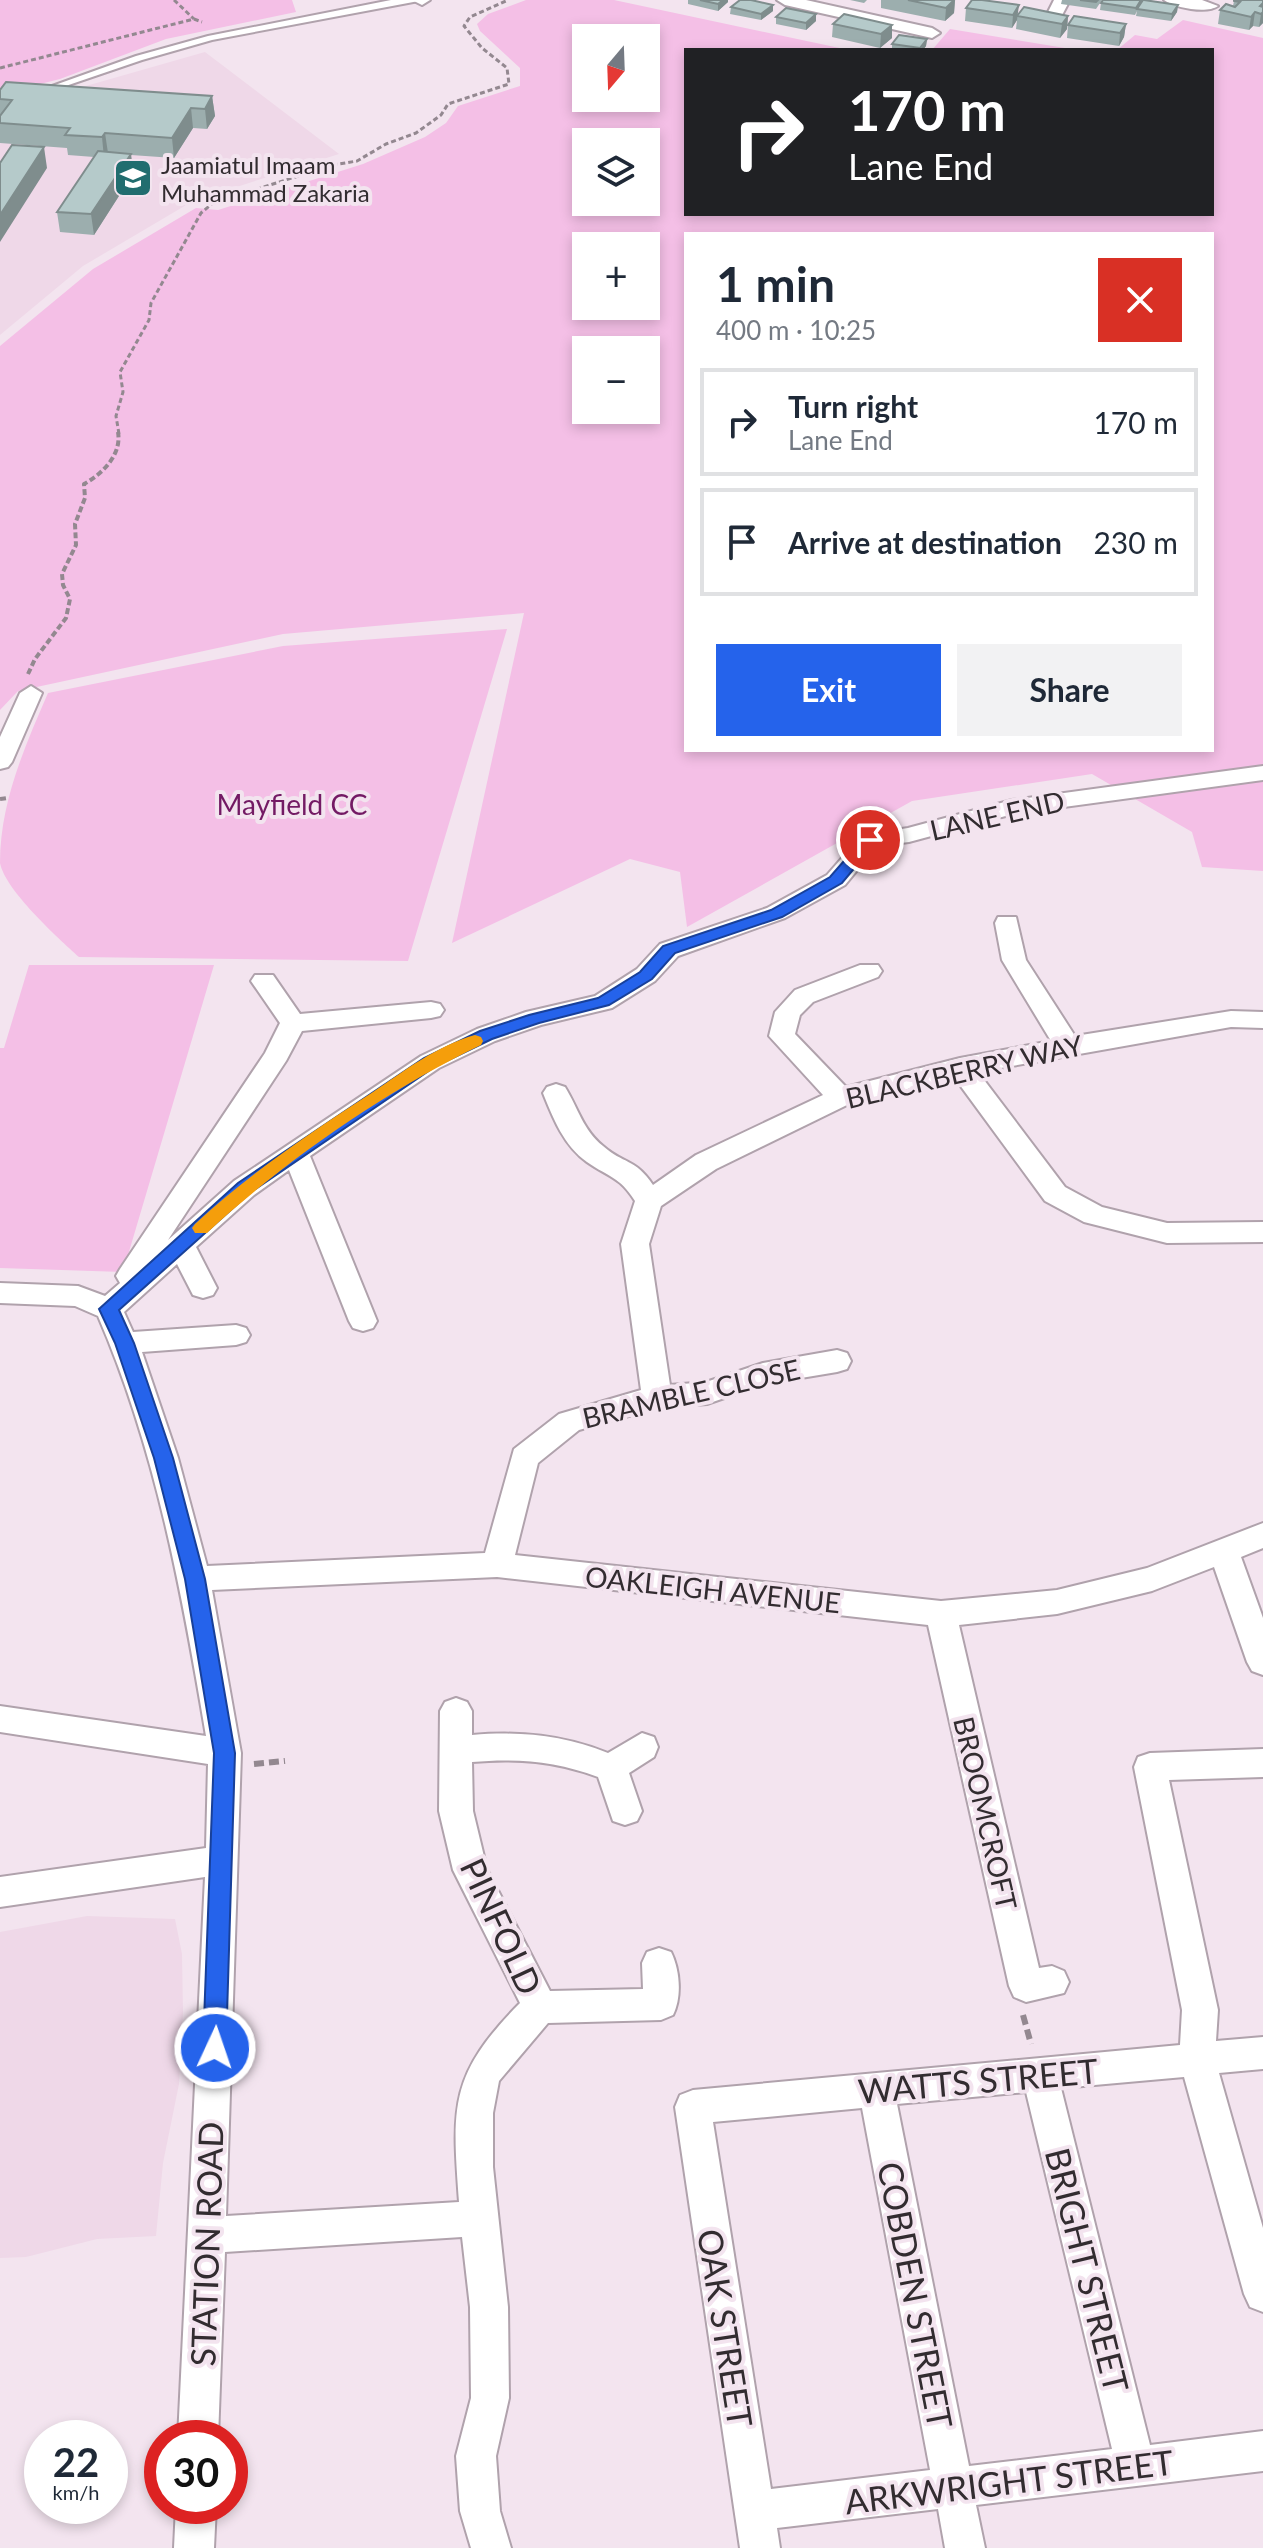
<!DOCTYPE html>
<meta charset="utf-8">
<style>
:root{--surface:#fff;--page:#f2f2f3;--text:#1f2937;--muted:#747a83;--line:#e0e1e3;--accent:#2563eb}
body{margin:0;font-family:Lato,sans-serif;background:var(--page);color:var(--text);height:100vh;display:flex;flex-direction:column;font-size:30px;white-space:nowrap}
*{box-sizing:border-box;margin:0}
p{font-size:26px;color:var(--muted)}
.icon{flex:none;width:44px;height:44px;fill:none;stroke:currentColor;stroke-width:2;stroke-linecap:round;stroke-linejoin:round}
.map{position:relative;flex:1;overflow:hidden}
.side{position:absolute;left:684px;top:232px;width:530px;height:520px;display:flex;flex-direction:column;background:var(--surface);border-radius:0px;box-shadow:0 4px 12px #0003}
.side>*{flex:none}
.guide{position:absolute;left:684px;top:48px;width:530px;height:168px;border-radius:0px;box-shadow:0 4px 12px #0003;background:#202124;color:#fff;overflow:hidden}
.needle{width:52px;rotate:199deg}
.fabs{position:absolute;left:572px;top:24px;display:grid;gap:16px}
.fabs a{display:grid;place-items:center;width:88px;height:88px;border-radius:0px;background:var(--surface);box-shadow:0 4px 12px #0003;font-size:40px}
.speed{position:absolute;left:24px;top:2420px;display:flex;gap:16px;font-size:40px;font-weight:700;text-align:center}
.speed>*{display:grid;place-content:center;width:104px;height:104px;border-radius:50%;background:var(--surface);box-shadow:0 4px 12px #0003;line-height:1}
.speed small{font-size:20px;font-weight:400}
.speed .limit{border:12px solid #d22;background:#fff;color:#111}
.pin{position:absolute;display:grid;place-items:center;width:68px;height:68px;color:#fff;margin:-34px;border:4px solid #fff;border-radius:50%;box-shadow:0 2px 8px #0007}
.me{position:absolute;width:88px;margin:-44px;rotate:3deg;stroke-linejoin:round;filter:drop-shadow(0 0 6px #0008)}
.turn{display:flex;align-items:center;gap:28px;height:168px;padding:0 32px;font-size:36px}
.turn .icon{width:104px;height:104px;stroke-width:2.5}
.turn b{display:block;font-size:56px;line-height:68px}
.round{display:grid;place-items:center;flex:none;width:84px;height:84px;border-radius:0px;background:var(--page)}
.head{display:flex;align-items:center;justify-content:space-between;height:136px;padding:0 32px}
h1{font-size:48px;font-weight:700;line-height:60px}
.cta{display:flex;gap:16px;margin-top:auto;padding:16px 32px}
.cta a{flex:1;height:92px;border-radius:0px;background:var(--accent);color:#fff;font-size:32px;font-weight:700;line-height:92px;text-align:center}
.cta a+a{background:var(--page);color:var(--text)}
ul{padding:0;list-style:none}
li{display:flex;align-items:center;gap:24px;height:108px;margin:0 16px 12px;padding:0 16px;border:4px solid var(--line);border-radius:0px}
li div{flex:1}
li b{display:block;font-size:30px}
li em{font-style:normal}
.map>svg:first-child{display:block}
.built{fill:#efd8e8}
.green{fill:#f4bfe6;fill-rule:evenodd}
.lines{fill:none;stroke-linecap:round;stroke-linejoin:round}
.service-casing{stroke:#b0a2ac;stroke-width:4}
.minor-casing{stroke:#b0a2ac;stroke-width:4}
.path-far2{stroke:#938890;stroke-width:3;stroke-dasharray:5 3;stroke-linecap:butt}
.path-far1{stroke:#938890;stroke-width:4;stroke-dasharray:6 3;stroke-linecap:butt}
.path{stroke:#938890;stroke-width:6;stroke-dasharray:10 5;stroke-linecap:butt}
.service{fill:#fff;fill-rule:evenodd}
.minor{fill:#fff;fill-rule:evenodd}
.wall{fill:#9caeae}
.shaded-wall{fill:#7f8d8d}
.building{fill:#b5caca;stroke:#7f8d8d;stroke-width:2}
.route{fill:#2563eb;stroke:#184099;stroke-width:2}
.slow{fill:#f59e0b}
.labels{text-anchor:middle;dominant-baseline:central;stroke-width:8;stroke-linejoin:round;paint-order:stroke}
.far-poi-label{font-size:24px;fill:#322c30;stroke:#f3e4ef;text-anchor:start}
.park-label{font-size:28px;fill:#731a64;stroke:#f3e4ef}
.street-label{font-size:28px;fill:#322c30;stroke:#f3e4ef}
.near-street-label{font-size:34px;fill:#322c30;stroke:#f3e4ef}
</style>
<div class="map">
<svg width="1263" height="2548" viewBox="0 0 1263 2548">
<rect width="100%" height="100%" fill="#f3e4ef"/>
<path class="built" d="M205 52 339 154 193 201 83 266 0 335V107L58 94Z
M87 1916 175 1919 182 1954 183 2012 179 2084 163 2163 156 2236 97 2239 26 2257 0 2258V1932Z"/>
<path class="green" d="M0 0H292L296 12 166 39 60 79 0 94Z
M526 0H614L849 50H686V214H1212V50H1117L1135 35 1157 39 1183 20 1263 38V871L1202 867 1192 832 1092 774 912 801 687 927 680 872 630 859 452 943 524 613 283 634 18 691 0 710V346L93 269 196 208 218 210 363 164 425 137 446 123 458 106 520 86V68L480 31 477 24 488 14ZM586 38H646V98H586ZM586 142H646V202H586ZM686 234H1212V750H686ZM586 246H646V306H586ZM586 350H646V410H586Z
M950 29 1077 50H932Z
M507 629 408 961 79 957C58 938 5 890 0 863 0 802 25 746 48 693L283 646Z
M29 965H214L123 1272 0 1268V1048H4Z"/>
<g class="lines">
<defs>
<path id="service" d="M391 0H424L212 40 142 60 48 92 41 90 136 56 208 36Z"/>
<path id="minor" d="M412 0H430L422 5Z
M777 0H806L932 28 940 33 932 38 785 5Z
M1054 0H1070L1061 17 1055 19 1047 14Z
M1164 0H1202L1218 6C1207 14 1175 8 1164 0Z
M31 686 42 693 12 762 8 767 0 769V737L20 693Z
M1263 766V780L1013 814 909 842 877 846 845 885 785 918 678 956 655 981 612 1008 541 1025 495 1041 439 1068 310 1156 377 1321 373 1328 363 1331 353 1328 349 1321 289 1170 254 1195 196 1247 217 1288 213 1295 203 1298 193 1295 177 1264 124 1312 133 1332 236 1325 246 1328 250 1335 246 1342 236 1345 142 1352 178 1458 207 1566 485 1553 514 1449 559 1414 641 1390 621 1244 635 1201C619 1176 610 1178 587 1162 564 1146 553 1118 543 1093L547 1087 556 1084 565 1087C578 1108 583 1130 603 1146 623 1164 635 1158 653 1185L696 1155 823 1095 769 1036 775 1012 795 990 860 965H878L882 971 878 977 813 1002 800 1015 795 1034 846 1087 960 1058 1051 1041 1002 960 995 923 998 917H1016L1026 960 1075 1036 1231 1011 1263 1012V1028L1231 1027 978 1072 1065 1187 1102 1207 1167 1223 1263 1222V1242L1167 1243 1084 1222 1045 1201 954 1077 849 1104 716 1169 661 1206 649 1244 670 1385 706 1382 763 1363 837 1350 847 1353 851 1361 847 1369 837 1372 765 1384 707 1404 657 1408 579 1430 538 1463 515 1555 941 1601 1057 1590 1147 1568 1263 1523V1548L1241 1557 1263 1618V1675L1252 1671 1247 1662 1214 1567 1152 1591 1057 1614 959 1625 1039 1968 1052 1966 1064 1971 1069 1982 1064 1993 1026 2002 1014 1997 1009 1986 928 1625 497 1577 212 1590 241 1753 226 2216 459 2202C452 2106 449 2075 520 2003L453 1870 439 1811 440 1711 445 1702 456 1698 467 1702 472 1711V1735C520 1731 563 1735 608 1753L642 1733 654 1737 658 1747 654 1757 629 1773 642 1811 637 1821 625 1825 613 1821 598 1777C556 1761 516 1758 472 1762L473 1811 487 1869 550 1991 643 1989 642 1963 647 1952 659 1948 671 1952C680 1970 682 1997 673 2015L661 2020 548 2023 499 2081 493 2113V2167L508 2307 509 2398 496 2456 500 2511 511 2548H471L460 2511 456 2456 471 2398 470 2307 462 2237 225 2252 218 2438H178L205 1877 0 1907V1877L206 1848 208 1764 0 1732V1706L206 1736C182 1593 156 1450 98 1316L75 1306 0 1303V1283L78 1286 105 1296 120 1283 116 1276 120 1269 265 1053 280 1023 251 981 255 975H273L300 1014 431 1002 440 1004 444 1010 440 1016 431 1018 302 1031 286 1061 168 1240 234 1181 421 1056 477 1029 526 1012 595 996 637 969 660 944 767 908 827 875 862 835 908 828 1012 800Z
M1263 1749V1777L1169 1780 1218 2010 1216 2041 1263 2037V2069L1219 2073 1263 2228V2312L1250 2307 1244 2294 1184 2077 1061 2088 1150 2445 1263 2431V2471L976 2505 985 2548H945L938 2509 777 2528 780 2548H740L675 2107 680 2095 693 2090 1180 2045 1182 2010 1134 1767 1138 1757 1150 1753ZM1026 2092 1112 2449 969 2466 897 2104ZM862 2108 930 2470 771 2489 713 2122Z
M176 2506H216L214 2548H174Z"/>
</defs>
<use href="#service" class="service-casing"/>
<use href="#minor" class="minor-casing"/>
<path class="path-far2" d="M174 0 194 19
M0 68 194 19 202 22
M119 434 116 416 123 392 120 372 149 320 151 303 201 213 213 203 333 165 357 161 386 144 416 133 441 115 448 104 509 84 507 68 482 48 464 26 470 17 508 0"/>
<path class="path-far1" d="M28 674 35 659 66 618 70 599 63 585 62 574 76 545 75 524 85 498 84 484C102 474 122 455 118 432
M0 799 7 798"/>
<path class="path" d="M254 1764 285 1761
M1023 2015 1031 2044"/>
<use href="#service" class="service"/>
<use href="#minor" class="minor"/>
</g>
<path class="wall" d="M688 0H728V2L718 11 688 4Z
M850 0H867L864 3Z
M881 0H955L954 13 945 21 881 8Z
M1062 0H1102L1096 9 1061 4Z
M1141 0V4L1178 5 1177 12 1171 21 1136 16 1137 11 1135 15 1100 10 1101 3Z
M1263 0V23L1259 27 1253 26 1249 30 1218 24 1220 10 1233 6 1234 1Z
M731 7 773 11 761 20 730 14Z
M966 8 1018 14 1068 16 1067 29 1060 38 1016 29 1017 20 1012 28 965 21Z
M776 17 816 21 806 30 776 24Z
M833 24 892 25V38L880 48 832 37Z
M1126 24 1124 37 1119 46 1067 38 1068 25Z
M927 39 926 46 923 50H892V44Z
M0 90 212 96 215 116 207 129 193 128 174 158 131 155 133 174 94 235 60 232 57 212 94 157 68 155 67 148 0 143Z"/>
<path class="shaded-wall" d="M723 0H728V2L718 11V4Z
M955 0 954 13 945 21 946 8Z
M1263 3V23L1259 27 1261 14 1260 6Z
M773 5V11L761 20V14Z
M1019 5 1017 20 1012 28 1013 15Z
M1178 5 1177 12 1171 21 1172 14Z
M1255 12 1253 26 1249 30 1251 17Z
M816 14V21L806 30V23Z
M1068 16 1067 29 1060 38 1062 24Z
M1126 24 1124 37 1119 46 1120 33Z
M892 25V38L880 48 881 34Z
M927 39 926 46 923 50H920Z
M212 96 215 116 207 129 205 109Z
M191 108 193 128 174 158 172 138Z
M105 133 108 153 104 158 102 137Z
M44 147 47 168 0 242V215Z
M131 154 133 174 94 235 91 214Z"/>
<path class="building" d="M700 0H723L718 4Z
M740 0H751L773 5 761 14 731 7Z
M908 0H954L946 8Z
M972 0H982L1019 5 1013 15 966 8Z
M1080 0H1098L1096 2Z
M1103 0H1141L1136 8 1101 3Z
M1143 0H1144L1178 5 1172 14 1137 9Z
M1234 0H1263V3L1260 6 1263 7V12L1261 14 1255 12 1251 17 1220 10 1226 4 1235 7 1240 2 1234 1Z
M1024 7 1068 16 1062 24 1017 16Z
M786 8 816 14 806 23 776 17Z
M844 14 892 25 881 34 833 24Z
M1074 16 1126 24 1120 33 1068 25Z
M899 35 927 39 920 48 892 44Z
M6 82 212 96 205 109 191 108 172 138 105 133 102 137 65 135 70 128 0 123V116L12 100 0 99V90Z
M12 145 44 147 0 215V163Z
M98 151 131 154 91 214 57 212Z"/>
<path class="route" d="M870 836 878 840 842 883 782 917 675 953 652 979 609 1005 539 1023 492 1039 436 1066 251 1192 119 1310 134 1343 173 1458 205 1579 235 1753 226 2048 223 2055 215 2058 206 2055 203 2048 214 1753 185 1579 154 1458 115 1343 99 1309 238 1183 424 1058 480 1031 529 1015 598 998 640 972 663 946 771 910 830 877 865 837Z"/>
<path class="slow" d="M475 1035 481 1037 483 1041 481 1045C387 1090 283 1162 207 1233H195L192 1228 195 1224C250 1173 310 1133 373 1092 404 1071 438 1045 475 1035Z"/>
<defs>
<symbol id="school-square" viewBox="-11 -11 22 22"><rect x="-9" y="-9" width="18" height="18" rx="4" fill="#216d6f" stroke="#f3e4ef"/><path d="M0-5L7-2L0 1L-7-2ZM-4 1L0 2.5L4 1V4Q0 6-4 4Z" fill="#fff"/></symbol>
</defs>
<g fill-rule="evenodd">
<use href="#school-square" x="111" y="156" width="44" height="44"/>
</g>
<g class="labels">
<g class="far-poi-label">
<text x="161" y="164">Jaamiatul Imaam<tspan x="161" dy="28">Muhammad Zakaria</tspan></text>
</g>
<g class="park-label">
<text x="292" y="804">Mayfield CC</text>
</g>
<g class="street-label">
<text transform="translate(997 815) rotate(-13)">LANE END</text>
<text transform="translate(964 1071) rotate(-13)">BLACKBERRY WAY</text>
<text transform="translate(691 1393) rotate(-13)">BRAMBLE CLOSE</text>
<text transform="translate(713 1589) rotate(6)">OAKLEIGH AVENUE</text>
<text transform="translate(986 1813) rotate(77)">BROOMCROFT</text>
</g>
<g class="near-street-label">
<text transform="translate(502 1926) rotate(65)">PINFOLD</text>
<text transform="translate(978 2080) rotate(-5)">WATTS STREET</text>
<text transform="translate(206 2244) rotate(-88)">STATION ROAD</text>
<text transform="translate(1088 2270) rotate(76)">BRIGHT STREET</text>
<text transform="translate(916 2295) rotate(79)">COBDEN STREET</text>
<text transform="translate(726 2328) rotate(81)">OAK STREET</text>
<text transform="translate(1009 2481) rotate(-7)">ARKWRIGHT STREET</text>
</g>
</g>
</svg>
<div class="fabs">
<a><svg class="needle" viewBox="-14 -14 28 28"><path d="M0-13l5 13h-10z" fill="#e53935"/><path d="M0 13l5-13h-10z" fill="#747a83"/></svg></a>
<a><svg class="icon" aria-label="layers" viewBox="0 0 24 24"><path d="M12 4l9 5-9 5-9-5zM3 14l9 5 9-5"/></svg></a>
<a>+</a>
<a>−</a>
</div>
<div class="speed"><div>22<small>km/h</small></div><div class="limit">30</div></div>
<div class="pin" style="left:870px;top:840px;background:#d93025"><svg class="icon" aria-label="arrive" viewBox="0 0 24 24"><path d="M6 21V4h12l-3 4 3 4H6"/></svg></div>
<svg class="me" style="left:215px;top:2048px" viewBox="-20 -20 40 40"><circle r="17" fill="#2563eb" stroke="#fff" stroke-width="3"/><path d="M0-11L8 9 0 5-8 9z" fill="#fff"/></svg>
<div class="guide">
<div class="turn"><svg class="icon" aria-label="right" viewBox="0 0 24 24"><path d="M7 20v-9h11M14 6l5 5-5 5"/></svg><div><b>170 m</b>Lane End</div></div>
</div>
<section class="side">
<div class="head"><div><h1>1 min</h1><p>400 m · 10:25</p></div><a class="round" style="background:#d93025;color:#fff"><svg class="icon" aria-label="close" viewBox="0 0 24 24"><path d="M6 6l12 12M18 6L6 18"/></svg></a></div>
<ul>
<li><svg class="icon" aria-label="right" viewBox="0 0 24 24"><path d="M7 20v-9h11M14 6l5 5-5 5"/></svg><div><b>Turn right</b><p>Lane End</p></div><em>170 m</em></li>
<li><svg class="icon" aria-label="arrive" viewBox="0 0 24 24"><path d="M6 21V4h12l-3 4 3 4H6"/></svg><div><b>Arrive at destination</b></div><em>230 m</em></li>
</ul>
<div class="cta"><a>Exit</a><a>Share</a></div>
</section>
</div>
